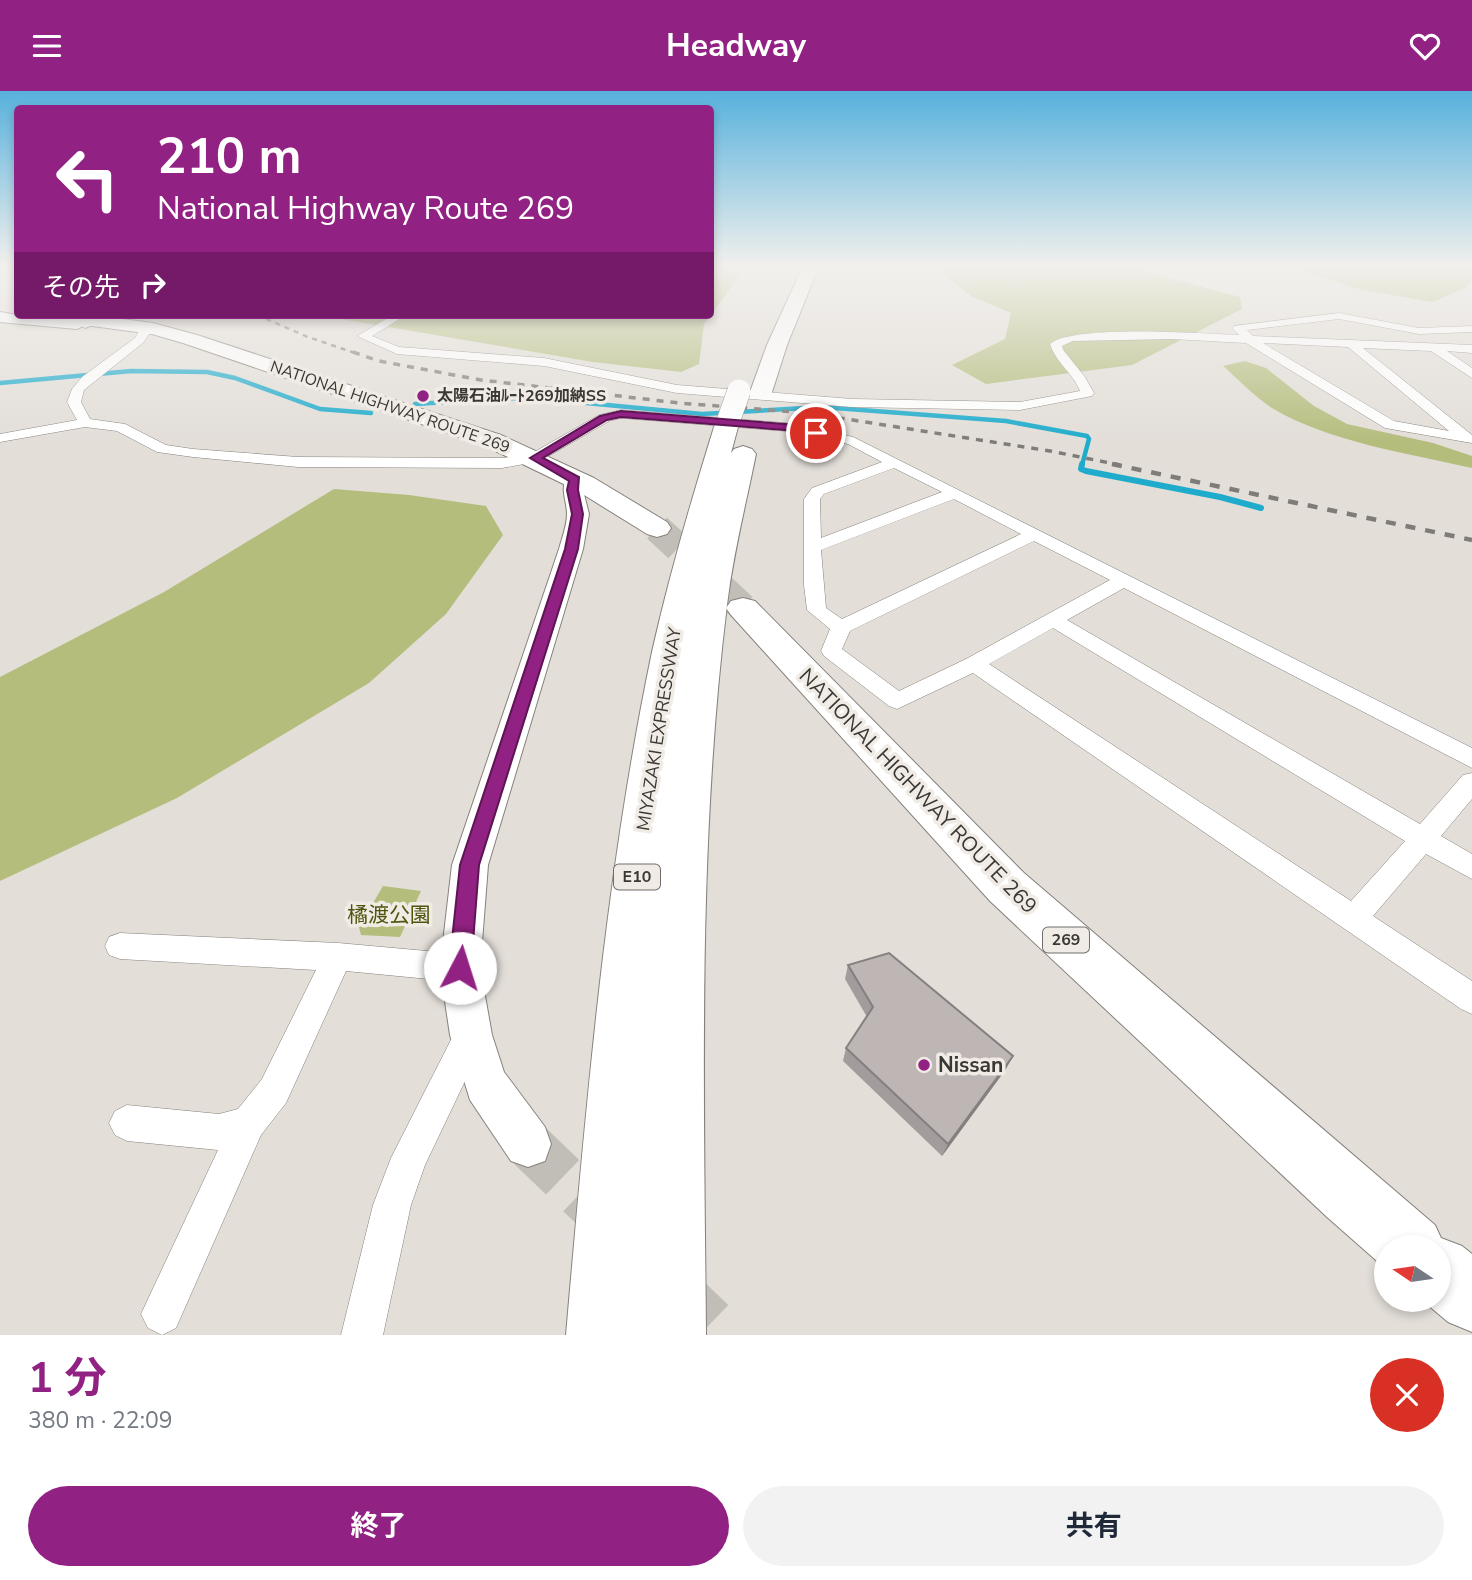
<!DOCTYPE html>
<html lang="ja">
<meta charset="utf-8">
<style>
:root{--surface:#fff;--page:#f2f2f3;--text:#1f2937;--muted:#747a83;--accent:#912182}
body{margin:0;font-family:"Nunito Sans","Noto Sans JP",sans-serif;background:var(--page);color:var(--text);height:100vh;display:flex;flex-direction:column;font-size:26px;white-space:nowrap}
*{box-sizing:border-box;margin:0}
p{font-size:23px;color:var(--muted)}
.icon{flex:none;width:38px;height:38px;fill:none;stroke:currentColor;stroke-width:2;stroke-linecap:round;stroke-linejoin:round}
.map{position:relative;height:1244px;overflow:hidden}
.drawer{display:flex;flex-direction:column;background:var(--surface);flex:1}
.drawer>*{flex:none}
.guide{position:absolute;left:14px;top:14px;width:700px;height:214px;border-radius:7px;box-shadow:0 4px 10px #0003;background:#912182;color:#fff;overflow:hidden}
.needle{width:46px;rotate:283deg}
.tools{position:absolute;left:1374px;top:1144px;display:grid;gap:14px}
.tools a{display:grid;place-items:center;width:77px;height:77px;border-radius:50%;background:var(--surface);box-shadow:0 4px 10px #0003;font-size:35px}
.pin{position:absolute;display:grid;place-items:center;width:60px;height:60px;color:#fff;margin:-30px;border:4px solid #fff;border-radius:50%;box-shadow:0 2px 7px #0007}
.me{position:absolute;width:77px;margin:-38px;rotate:5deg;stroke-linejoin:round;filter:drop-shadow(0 0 5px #0008)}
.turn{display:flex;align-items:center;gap:24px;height:147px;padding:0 28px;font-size:32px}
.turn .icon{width:91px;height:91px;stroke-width:2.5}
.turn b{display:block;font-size:49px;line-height:60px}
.then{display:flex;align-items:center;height:66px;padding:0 28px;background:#0003;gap:14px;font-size:26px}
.round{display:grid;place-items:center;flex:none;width:74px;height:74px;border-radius:37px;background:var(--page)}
.overview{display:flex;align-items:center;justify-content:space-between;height:119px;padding:0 28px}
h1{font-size:42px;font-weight:700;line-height:52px;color:var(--accent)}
.cta{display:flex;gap:14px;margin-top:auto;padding:14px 28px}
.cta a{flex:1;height:80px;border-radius:42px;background:var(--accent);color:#fff;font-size:28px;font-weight:700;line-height:80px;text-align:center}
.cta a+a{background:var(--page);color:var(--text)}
header{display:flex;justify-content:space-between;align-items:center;height:91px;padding:0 28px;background:var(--accent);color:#fff;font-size:32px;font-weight:700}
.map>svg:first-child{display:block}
.green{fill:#b5bd7d}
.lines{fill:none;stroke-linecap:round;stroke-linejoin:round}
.stream-far1{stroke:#1faccc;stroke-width:4.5}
.stream{stroke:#1faccc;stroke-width:6}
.tertiary-tunnel{stroke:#c1bdb7;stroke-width:48;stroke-dasharray:48 24;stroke-linecap:butt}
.trunk-tunnel{stroke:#c1bdb7;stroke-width:29;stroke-dasharray:29 15;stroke-linecap:butt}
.minor-casing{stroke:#86817c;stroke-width:1}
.tertiary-casing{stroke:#86817c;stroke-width:2}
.trunk-casing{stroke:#86817c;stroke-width:2}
.motorway-casing{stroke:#86817c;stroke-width:2}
.minor{fill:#fff;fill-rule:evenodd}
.tertiary{fill:#fff;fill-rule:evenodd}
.trunk{fill:#fff;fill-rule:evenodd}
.motorway{fill:#fff;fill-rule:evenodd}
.rail-far2{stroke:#7f7b77;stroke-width:2.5;stroke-dasharray:5 5;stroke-linecap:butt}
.rail-far1{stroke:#7f7b77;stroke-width:3.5;stroke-dasharray:7 7;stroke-linecap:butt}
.rail{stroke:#7f7b77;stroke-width:4.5;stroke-dasharray:10 10;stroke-linecap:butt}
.motorway-bridge-casing{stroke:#86817c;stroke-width:24;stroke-linecap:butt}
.motorway-bridge{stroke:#fff;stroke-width:23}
.wall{fill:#a39c9c}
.shaded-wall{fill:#857f7f}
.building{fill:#beb5b5;stroke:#857f7f;stroke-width:2}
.route{fill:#912182;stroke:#5e1554;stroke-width:2}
.poi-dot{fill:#912182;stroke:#f0ebe5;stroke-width:2.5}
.labels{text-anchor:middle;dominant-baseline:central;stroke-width:7;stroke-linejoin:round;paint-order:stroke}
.far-poi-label{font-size:16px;font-weight:bold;fill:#3a3835;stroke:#f0ebe5;text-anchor:start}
.far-street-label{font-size:16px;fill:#3a3835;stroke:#f0ebe5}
.shield{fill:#f0ebe5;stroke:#716e6a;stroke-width:2}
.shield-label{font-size:16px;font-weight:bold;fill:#3a3835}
.street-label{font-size:18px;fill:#3a3835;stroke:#f0ebe5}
.near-street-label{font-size:21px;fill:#3a3835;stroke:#f0ebe5}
.near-park-label{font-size:21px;fill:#50550e;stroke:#f0ebe5}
.near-poi-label{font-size:21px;font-weight:bold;fill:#3a3835;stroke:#f0ebe5;text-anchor:start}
</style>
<header><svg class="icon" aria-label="menu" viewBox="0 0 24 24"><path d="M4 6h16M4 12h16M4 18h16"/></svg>Headway<svg class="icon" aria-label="heart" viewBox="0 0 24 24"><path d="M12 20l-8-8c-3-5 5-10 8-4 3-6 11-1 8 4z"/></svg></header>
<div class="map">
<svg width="1472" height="1244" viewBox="0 0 1472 1244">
<rect width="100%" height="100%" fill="#e3ded8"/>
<path class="green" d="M711 175H722L740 184 704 233 699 273 681 281 593 271 318 224H710Z
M950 175H1116L1140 179 1240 206 1242 218 1132 274 986 293 952 274 1005 248 1011 222 971 205 940 181Z
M1286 175H1472V189L1467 196 1433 211 1362 199Z
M1245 270 1266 277 1314 315 1347 333 1433 352 1472 365V377C1410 363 1326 350 1272 317 1255 306 1239 289 1223 275Z
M334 398 409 404 486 415 503 444 446 523 369 592 177 707 0 790V586L164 501Z
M383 795 421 800 400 846 361 844 359 836Z"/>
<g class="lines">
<path class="stream-far1" d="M0 292 131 280 207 281 235 287 320 318 371 322
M415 313 514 307 544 308 702 323 822 316 1006 330 1087 345 1089 348 1082 374"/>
<path class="stream" d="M1082 373 1081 378 1086 380 1220 406 1261 417"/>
<path class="tertiary-tunnel" d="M528 1053 607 1129
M677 1198 725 1244"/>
<path class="trunk-tunnel" d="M657 437 743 517"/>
<defs>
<path id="minor" d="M1339 222 1419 237 1472 235V241L1419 243 1339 228 1247 239 1253 245 1472 254V262L1447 260 1472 277V287L1431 260 1363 257 1472 344V352L1385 337 1246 252 1172 248 1073 250 1062 255 1064 260 1085 286 1094 302 1092 305 1020 319 852 316 677 302 544 275 397 263 357 245 393 224H406L372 245 399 256 544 267 677 294 852 308 1020 311 1080 300C1073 282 1056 272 1050 253 1074 233 1203 243 1239 244L1232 237 1234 235ZM1263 252 1348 256 1449 340 1394 330Z
M153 235 159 238 148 244 144 251 84 299 81 311 90 328 125 333 166 354 193 358 298 366 502 367 531 363 599 324 621 319 798 333 853 346 1472 657V677L1124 497 1067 529 1420 733 1463 684 1472 682V708L1441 745 1472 763V788L1426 763 1373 825 1472 890V923L1461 918 973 582 897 618 889 615 824 565 821 560 830 538 807 519 804 494V408L812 397 882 371 848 353 798 341 621 327 609 330 540 370 502 377 298 376 193 366 157 361 117 340 85 336 0 351V343L77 329 67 311 72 298 82 286 135 247 139 240ZM894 377 942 401 821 447 820 408 824 403ZM954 408 1021 443 842 528 826 517 821 459ZM1034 450 1110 489 966 568 899 600 842 558 850 540ZM1053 537 1405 750 1351 810 989 573Z
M120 842 338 852 460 863 471 867 475 877 471 887 460 891 346 880 286 1012 261 1044 176 1237 162 1244 148 1237 141 1223 218 1059 127 1050 115 1044 109 1032 115 1020 127 1014 219 1023 238 1018 262 988 316 879 120 868 109 864 105 855 109 846Z
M471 928 483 933 487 944 425 1074 411 1114 383 1244H341L373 1114 391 1067 459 933Z"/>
<path id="tertiary" d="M97 224H117L85 237 78 233Z
M575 382 582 384 585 388 583 399 589 423 583 458 488 774 480 877 492 944 504 981 545 1036 551 1053 545 1070 528 1076 511 1070 470 1009 450 944 440 877 452 774 559 458C562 447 567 434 567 423 567 409 559 398 568 384Z"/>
<path id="trunk" d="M0 221 18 224H91L153 232 197 244 501 344 594 387 667 431 671 437 667 443 657 446 647 443 576 399 483 354 183 252 152 243 85 234 77 238 0 231Z
M743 507 755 510 1024 782 1435 1134 1441 1147 1462 1155 1472 1163V1241L1448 1231 1422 1209H1438V1157H1386V1178L1327 1126 990 810 731 524 726 517 731 510Z"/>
<path id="motorway" d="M803 175H819L787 254 772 301 769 306H753L750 301 767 254Z
M726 329 734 331 738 336 731 362 734 358 743 355 752 358 756 363C746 413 733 463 727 514 697 756 704 1001 706 1244H566C586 1015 605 786 652 561 669 485 691 410 714 336L718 331Z"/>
</defs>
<use href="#minor" class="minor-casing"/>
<use href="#tertiary" class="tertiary-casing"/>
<use href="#trunk" class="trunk-casing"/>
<use href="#motorway" class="motorway-casing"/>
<use href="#minor" class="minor"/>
<use href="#tertiary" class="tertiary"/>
<use href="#trunk" class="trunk"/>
<use href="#motorway" class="motorway"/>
<path class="rail-far2" d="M257 224 308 246 358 263"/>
<path class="rail-far1" d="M353 261 379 270 481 289 679 312 808 322 1050 360 1120 374"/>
<path class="rail" d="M1112 373 1472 449"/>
<defs>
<path id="motorway-bridge" d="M726 336 739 300"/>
</defs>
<use href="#motorway-bridge" class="motorway-bridge-casing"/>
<use href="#motorway-bridge" class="motorway-bridge"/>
</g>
<path class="wall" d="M848 874 1006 978 942 1065 843 970 846 957 867 926 845 888Z"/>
<path class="shaded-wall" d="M1013 965 1006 978 942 1065 948 1053Z"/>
<path class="building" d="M889 862 1013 965 948 1053 846 957 873 916 848 874Z"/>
<linearGradient id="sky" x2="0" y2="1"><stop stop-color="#57b1dd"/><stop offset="0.5" stop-color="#f2f0ed"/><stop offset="1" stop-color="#f2f0ed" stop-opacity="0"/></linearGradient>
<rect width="1472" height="350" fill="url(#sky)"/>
<path class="route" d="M621 320 798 334 821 342 816 345 798 340 621 326 607 329 543 367 579 386 578 399 583 423 578 458 479 774 471 877 468 884 460 887 453 884 449 877 460 774 565 458 572 423 567 399 569 390 530 367 600 325Z"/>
<g class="poi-dot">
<circle cx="423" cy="305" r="7"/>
<circle cx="924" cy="974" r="7"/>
</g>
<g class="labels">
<g class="far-poi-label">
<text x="437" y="305">太陽石油ﾙｰﾄ269加納SS</text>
</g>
<g class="far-street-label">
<text transform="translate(390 316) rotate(19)">NATIONAL HIGHWAY ROUTE 269</text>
</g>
<g class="shield">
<rect x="614" y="773.5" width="46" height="25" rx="5"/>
<rect x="1043" y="836.5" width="46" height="25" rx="5"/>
</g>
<g class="shield-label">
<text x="637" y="786">E10</text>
<text x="1066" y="849">269</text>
</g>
<g class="street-label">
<text transform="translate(659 638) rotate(-81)">MIYAZAKI EXPRESSWAY</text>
</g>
<g class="near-street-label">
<text transform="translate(918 700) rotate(46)">NATIONAL HIGHWAY ROUTE 269</text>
</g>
<g class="near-park-label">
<text x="389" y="824">橘渡公園</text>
</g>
<g class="near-poi-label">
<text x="938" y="974">Nissan</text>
</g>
</g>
</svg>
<div class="tools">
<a><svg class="needle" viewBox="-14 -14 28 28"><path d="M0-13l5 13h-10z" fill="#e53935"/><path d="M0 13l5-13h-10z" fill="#747a83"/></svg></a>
</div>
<div class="pin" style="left:816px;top:342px;background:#d93025"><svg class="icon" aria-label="arrive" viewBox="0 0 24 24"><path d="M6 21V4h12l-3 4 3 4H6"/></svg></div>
<svg class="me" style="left:460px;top:877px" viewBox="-20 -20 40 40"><circle r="19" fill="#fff"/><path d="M0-13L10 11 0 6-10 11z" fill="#912182"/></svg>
<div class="guide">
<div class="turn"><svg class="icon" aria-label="left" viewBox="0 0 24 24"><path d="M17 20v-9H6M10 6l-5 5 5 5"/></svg><div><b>210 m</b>National Highway Route 269</div></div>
<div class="then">その先<svg class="icon" aria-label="right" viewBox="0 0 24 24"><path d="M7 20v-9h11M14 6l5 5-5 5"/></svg></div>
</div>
</div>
<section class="drawer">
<div class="overview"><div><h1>1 分</h1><p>380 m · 22:09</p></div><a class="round" style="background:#d93025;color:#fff"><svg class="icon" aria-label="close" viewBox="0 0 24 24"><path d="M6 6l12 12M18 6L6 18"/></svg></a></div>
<div class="cta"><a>終了</a><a>共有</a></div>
</section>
